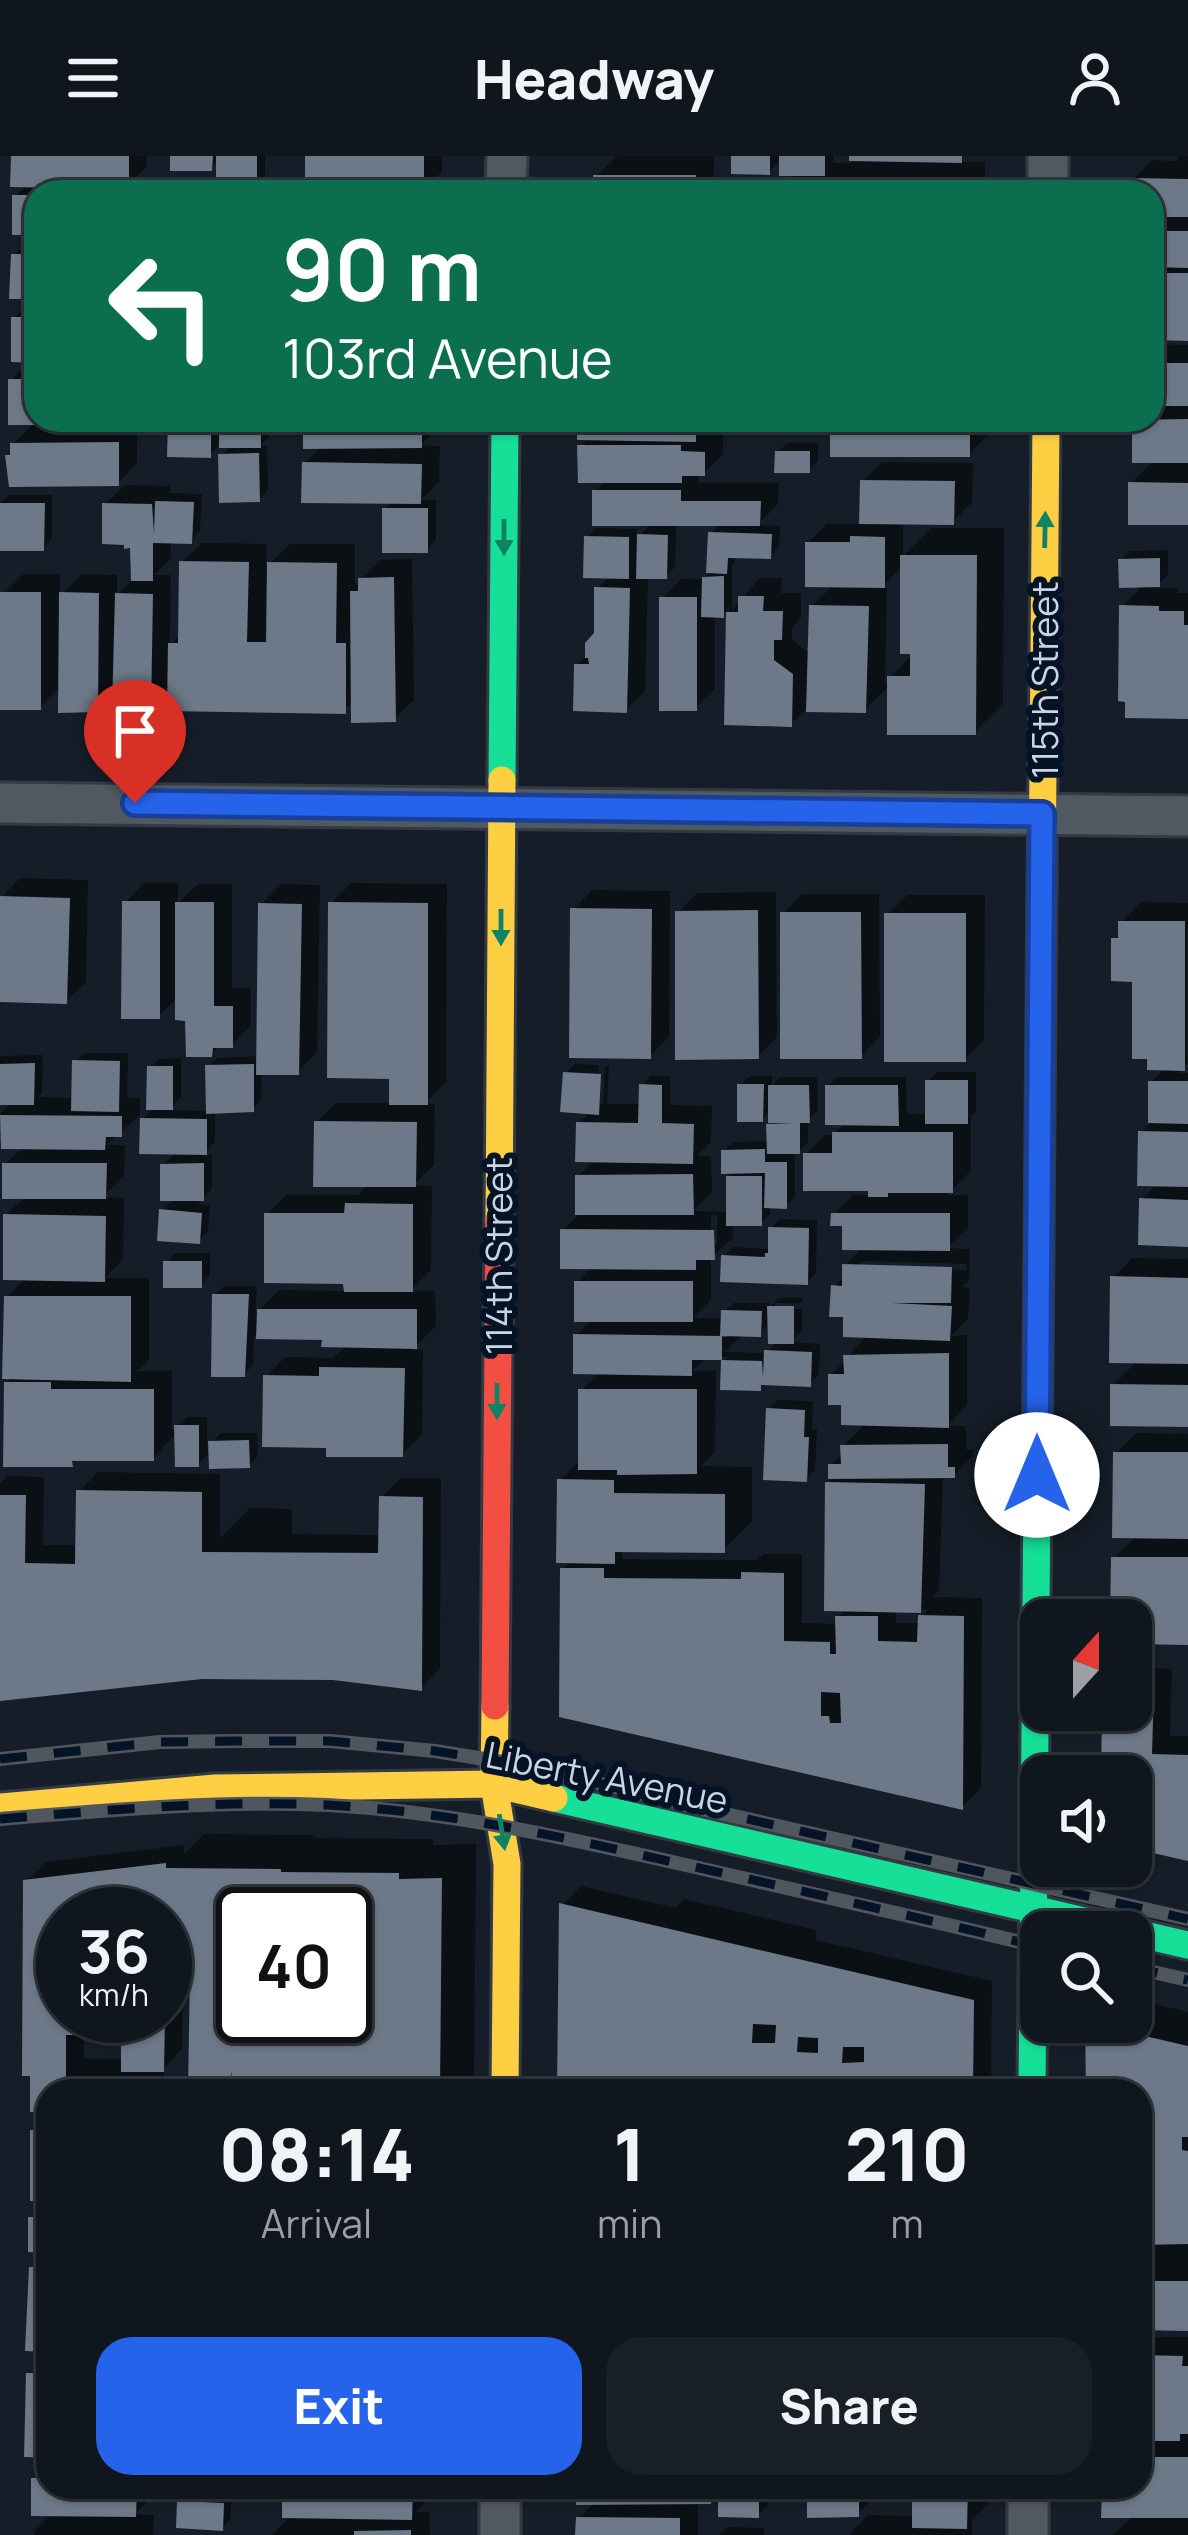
<!DOCTYPE html>
<style>
:root{--surface:#10161e;--page:#191f27;--text:#f1f3f6;--muted:#9c9fa4;--line:#30353c;--accent:#2563eb}
body{margin:0;font-family:Manrope,sans-serif;background:var(--page);color:var(--text);height:100vh;display:flex;flex-direction:column;font-size:45px;white-space:nowrap}
*{box-sizing:border-box;margin:0}
p{font-size:39px;color:var(--muted)}
.icon{flex:none;width:66px;height:66px;fill:none;stroke:currentColor;stroke-width:2;stroke-linecap:round;stroke-linejoin:round}
.map{position:relative;flex:1;overflow:hidden}
.panel{position:absolute;left:36px;top:1923px;width:1116px;height:420px;display:flex;flex-direction:column;background:var(--surface);border-radius:36px;box-shadow:0 3px 9px #0004,0 0 0 3px var(--line)}
.panel>*{flex:none}
.hud{position:absolute;left:24px;top:24px;width:1140px;height:252px;border-radius:36px;box-shadow:0 3px 9px #0004,0 0 0 3px var(--line);background:#0b6e4f;color:#fff;overflow:hidden}
.needle{width:78px;rotate:21deg}
.fabs{position:absolute;left:1020px;top:1443px;display:grid;gap:24px}
.fabs a{display:grid;place-items:center;width:132px;height:132px;border-radius:24px;background:var(--surface);box-shadow:0 3px 9px #0004,0 0 0 3px var(--line);font-size:60px}
.speed{position:absolute;left:36px;top:1731px;display:flex;gap:24px;font-size:60px;font-weight:700;text-align:center}
.speed>*{display:grid;place-content:center;width:156px;height:156px;border-radius:50%;background:var(--surface);box-shadow:0 3px 9px #0004,0 0 0 3px var(--line);line-height:1}
.speed small{font-size:30px;font-weight:400}
.speed .limit{border:6px solid #111;border-radius:18px;background:#fff;color:#111}
.pin{position:absolute;display:grid;place-items:center;width:102px;height:102px;color:#fff;margin:-123px -51px;border-radius:50% 50% 50% 0;rotate:-45deg;box-shadow:0 0 12px #0007}
.pin .icon{rotate:45deg}
.me{position:absolute;width:132px;margin:-66px;rotate:0deg;stroke-linejoin:round;filter:drop-shadow(0 0 9px #0008)}
.turn{display:flex;align-items:center;gap:42px;height:252px;padding:0 60px;font-size:54px}
.turn .icon{width:156px;height:156px;stroke-width:2.5}
.turn b{display:block;font-size:84px;line-height:102px}
.eta{display:flex;justify-content:space-evenly;align-items:center;height:204px;text-align:center}
.eta b{font-size:72px;font-weight:800;line-height:84px}
.cta{display:flex;gap:24px;margin-top:auto;padding:24px 60px}
.cta a{flex:1;height:138px;border-radius:36px;background:var(--accent);color:#fff;font-size:48px;font-weight:800;line-height:138px;text-align:center}
.cta a+a{background:var(--page);color:var(--text)}
header{display:flex;justify-content:space-between;align-items:center;height:156px;padding:0 60px;background:var(--surface);font-size:54px;font-weight:800}
.map>svg:first-child{display:block}
.shadow{fill:#0007;fill-rule:evenodd}
.building{fill:#6d7988;fill-rule:evenodd}
.lines{fill:none;stroke-linecap:round;stroke-linejoin:round}
.street-casing{stroke:#333a43;stroke-width:45}
.fast-casing{stroke:#333a43;stroke-width:33}
.slow-casing{stroke:#333a43;stroke-width:33}
.jam-casing{stroke:#333a43;stroke-width:33}
.street{stroke:#505860;stroke-width:39}
.fast{stroke:#16e098;stroke-width:27}
.slow{stroke:#ffcf43;stroke-width:27}
.jam{stroke:#f24e42;stroke-width:27}
.rail-casing{stroke:#50565e;stroke-width:14}
.rail{stroke:#051326;stroke-width:9;stroke-dasharray:27;stroke-linecap:butt}
.oneway{fill:#0e8465}
.route-casing{stroke:#184099;stroke-width:30}
.route{stroke:#2563eb;stroke-width:21}
.labels{text-anchor:middle;dominant-baseline:central;stroke-width:12;stroke-linejoin:round;paint-order:stroke}
.street-label{font-size:36px;fill:#cbd5e2;stroke:#051326}
</style>
<header><svg class="icon" aria-label="menu" viewBox="0 0 24 24"><path d="M4 6h16M4 12h16M4 18h16"/></svg>Headway<svg class="icon" aria-label="person" viewBox="0 0 24 24"><circle cx="12" cy="8" r="4"/><path d="M4 21q1-7 8-7t8 7"/></svg></header>
<div class="map">
<svg width="1188" height="2379" viewBox="0 0 1188 2379">
<rect width="100%" height="100%" fill="#151e28"/>
<path class="shadow" d="M14 0H147V10L128 30H117V36H36V76L15 40 27 29Z
M173 0H265V24L255 33 219 4 211 12Z
M309 0H442V16L429 28H440V36H308Z
M617 0H714V30L708 36H597L596 20Z
M734 0H833V7H852V0H964L958 6H985V36H744L749 31H784V27L794 17 782 2 769 16Z
M1178 0H1188V182L1152 181V36H1133V24L1152 4 1178 5Z
M36 77V264H120L116 268H137V307L118 327 9 300 13 296V288L35 266 11 224 32 204 14 162 36 140 14 99Z
M1156 188 1188 189V367L1131 327 1154 304 1152 192Z
M172 264H269V280L260 290H267L268 334 259 344 221 300 232 289H220L209 299Z
M306 264H440V270L421 289 440 290 439 326 421 344H436V385L426 394 385 353 393 345 305 307 322 290Z
M580 264H714L701 277 723 278V298L704 317H699V327H779L778 348 757 369 780 370 779 391 770 400 735 399V406L732 409V454L760 422H782L781 437H801V462L792 471V484L811 498V451L834 428 808 387 827 368H862L863 325 882 306 973 307 972 347 952 366H903V400L931 372H1004L1003 548 975 576 890 529 865 554 806 553 791 568 727 566 729 452 722 459H715V533L696 552 662 443 681 423H703L709 418 711 377 721 367H676L675 411 666 420H648L645 535 626 554 577 509 588 499 597 479V433L611 419 587 382 596 372 637 373V382L652 367 595 335 607 324 580 291 590 281ZM903 409 917 494 885 527 887 432H881Z
M833 264H988V279L969 298Z
M787 287H818V305L809 314 778 296Z
M125 329 170 330V337L202 338 200 375 191 384H171V402L154 419H171L170 489 181 478 182 406 202 387 267 388 266 411 290 388H355V429L380 404 412 403 414 544 394 563 354 545 344 554 171 532 150 553 116 534 97 553 61 530 40 551 3 438 23 418H60V440L82 418 117 419V439L134 422 133 389 105 348Z
M9 339H52V383L43 392H0V348Z
M1168 394V418L1155 432H1178V437H1188V559L1122 451 1144 428 1121 404 1130 395Z
M20 722 88 724 86 826 66 845 0 843 1 742Z
M144 727H178V747L198 728H232V832H251V869L232 889H221L211 898 178 841 159 860 125 747Z
M351 727 447 728 446 926 425 947 435 948 434 1009 414 1029 432 1030 431 1114 410 1135H435L436 1170 412 1194H423L422 1279 402 1298 266 1221 285 1201 333 1202 347 1189 325 1181 254 1180 253 1209 244 1218 215 1139 224 1130H257L255 1158 279 1134 347 1135 346 1125 267 1058 286 1039H358L368 1028 317 966 336 947H392V920L331 747Z
M281 728 320 729 317 896 298 916H262L261 944 252 953 215 954V986L202 999H212V1033L197 1048 210 1049 208 1075 199 1084 162 1055 175 1042 163 1009 177 995 143 963 155 951 150 912 159 903 181 902V941L168 954 209 955 208 911 217 902 259 900 261 748Z
M592 734 670 735 669 881 650 900 573 754Z
M776 736 777 881 758 900 678 756 697 737Z
M802 738H879L880 881 861 900 783 758Z
M907 739H985L984 884 965 903 887 759Z
M1141 746 1188 747V907L1179 917H1188V1088L1142 1043 1158 1027 1141 977 1151 966V926L1166 911 1135 823 1114 783 1121 777V766Z
M84 897H128L127 942H140V959L106 989H125L124 1020 103 1041 124 1042 123 1103 105 1122H149V1204L138 1215H172V1275L187 1261H207V1291L221 1277H257L258 1300 249 1309 212 1294 198 1308 177 1277 153 1302H78L71 1308 7 1227 14 1220 7 1141 26 1121 6 1059 26 1040 5 1008 24 990 5 970H0V958L12 946H0V900L43 899 42 937 38 941 74 942 75 906Z
M575 908 599 909 597 948H603L605 910H609L607 948H641L642 929 651 920H670V949L712 950 711 986 697 1000H711L712 1036 693 1055 729 1056V1015L724 995 733 986 770 985V955L762 963 740 929 750 920H772V930L780 921H817L818 955 808 964V986L799 995H795V1041L785 1050 770 1049V1058L761 1067H733V1082L711 1101V1144L693 1162H724V1156L733 1147H770V1152L779 1142H802V1147H775V1153H802V1175L791 1186 820 1188 819 1218 810 1228 766 1226 760 1232 724 1205 728 1201H707L692 1215H716L715 1296 701 1310 752 1311V1365L723 1394 625 1393 622 1397V1403L757 1404 764 1398H802V1467L839 1468 838 1461 847 1452 828 1327 835 1320 831 1309 843 1296V1290L866 1267 845 1246 831 1219 867 1179 847 1159 834 1130 845 1119V1109L863 1091 834 1058 853 1039H871V1032L806 998 825 979H833L846 966 828 930 837 921H906L907 958H928V925L937 916H976V956L971 960V1015L947 1039H968V1072L948 1092 970 1093 969 1125 962 1131 970 1132 968 1163 951 1180 967 1179V1249L947 1270H966V1293H973V1300L954 1319 943 1320 939 1435 933 1441 982 1442 981 1632 962 1651 563 1413 572 1404 560 1325 581 1303V1235L600 1216 576 1180 592 1163 577 1126 592 1111 563 1074 578 1059V1020L595 1004 579 967 591 955 566 917ZM711 1059H717V1086L711 1092ZM862 1105 967 1108 966 1114 856 1111ZM770 1167 777 1185 767 1197 725 1196 740 1181V1178H759ZM896 1454H927L921 1461V1467H896Z
M780 1063 817 1064 816 1117 807 1126 724 1100 733 1091 771 1093V1072Z
M175 1097H210V1119L201 1129 166 1107Z
M1132 1102 1188 1103V1268L1113 1229 1138 1204 1113 1122Z
M778 1244 813 1245 812 1273H817L815 1314 806 1323 768 1254Z
M1136 1277 1188 1278V1486L1131 1485V1464H1113L1114 1402 1137 1379 1116 1297Z
M98 1316 220 1318V1382L250 1352 292 1353V1378L381 1379 382 1341 401 1322H441L440 1513 421 1532 333 1521 205 1519 0 1542V1328L7 1320 44 1321 43 1389H78L79 1336Z
M1131 1511 1172 1513 1170 1580H1188V1702L1131 1689V1620H1104L1105 1554H1131Z
M204 1678 315 1679V1682L433 1683V1689L476 1688 474 1935H191L193 1810H183L182 1893 164 1912V1934L48 1935V1953L26 1726 46 1706 184 1689V1698ZM63 1758H165V1860H63ZM243 1758H345V1860H243ZM84 1876H124V1903H84Z
M581 1730 676 1752 684 1743 816 1774V1784L992 1825 991 1935H560L562 1749Z
M1131 1842 1188 1856V2172L1140 2171V2097L1151 2085H1140V1935H1089L1088 1867 1131 1866Z
M48 1959V2042L33 1975Z
M48 2046V2094L31 2062Z
M48 2095V2193L31 2112Z
M1140 2181H1188V2379H1113L1134 2359 1105 2331H1140Z
M48 2199V2299L29 2218Z
M48 2310V2331H154V2339L135 2358 154 2359 153 2379H34V2375L52 2357 34 2323Z
M285 2331H431L430 2342 416 2356H429L430 2379H272L291 2359Z
M579 2331H767V2350L758 2359 721 2358V2335L710 2345H698V2379H578L579 2362 595 2346Z
M810 2331H885L857 2358Z
M915 2331H1005L972 2364V2379H849L868 2359 915 2360Z
M190 2337 231 2339V2362L222 2372 180 2346Z
M727 2371 764 2372V2379H719Z"/>
<path class="building" d="M11 0H129V33L10 31Z
M170 0H213L212 15H170Z
M216 0H257V36H216Z
M305 0H424V36H305Z
M731 0H770V19L731 18Z
M779 0H825V20H779Z
M849 0H962V7L849 5Z
M593 19H696V36H594Z
M1130 22 1188 23V61H1152V36H1130Z
M967 24V36H781V25Z
M12 39H36V79H12Z
M1152 75H1188V112L1152 111Z
M11 98H36V143H9Z
M1152 117H1188V185L1152 184Z
M11 161H36V207L11 206Z
M1152 207H1188V250H1152Z
M8 223H36V264H120V269H8Z
M1188 263V307H1132V264Z
M168 264H211V302L167 301Z
M219 264H261V292H219Z
M303 264H422V292L303 293Z
M577 264H696V286L577 284Z
M830 264H970V301H830Z
M119 286V330L9 331 5 299H10V287Z
M577 289H681V295L705 296V320H682V327H578Z
M775 295H810V317H774Z
M259 297 260 346 219 347 218 298Z
M302 306 422 308 421 348 301 347Z
M860 324 955 325 954 369 859 368Z
M1128 326 1188 327V369H1128Z
M592 334H681V345H761L760 370H592Z
M155 345 194 346 192 388 153 387V425H131L130 392 124 393V389L102 388V347L152 348 154 377Z
M0 347H45L44 395H0Z
M382 352H428V397H382Z
M708 376 772 378 771 403 728 402 727 418 706 417Z
M637 378 668 379 667 423H636Z
M584 380 629 381V423L583 422Z
M850 380 885 381V432L805 431V386H850Z
M900 399H977L976 579H887V520H910V498H900Z
M1160 402V431L1119 432 1118 403Z
M179 405 249 406 247 486H266L267 406 337 407 336 487H346V558L167 555 168 487H178Z
M724 420V462L701 461 702 421Z
M394 421 396 566 351 567 350 435H358V422Z
M594 431 630 432 627 557 573 555 574 508H589L588 502H585V487L594 477Z
M0 436H41V554H0Z
M59 436 99 437 98 556 58 557Z
M115 437 153 438 151 556 112 555Z
M738 440H764L763 455H783L782 484H774V504L793 518 792 571 724 569 726 456H738Z
M659 441H697V555H659Z
M809 449 869 450 866 557 806 556Z
M1119 449 1159 450V455H1184V469H1188V563L1125 562V546L1118 545Z
M0 740 70 742 67 848 0 846Z
M122 745H160V863H121Z
M175 746H214V850H233V892H213L212 901H186L185 865 175 864Z
M328 746 428 747V949H389V923L327 922Z
M258 747 302 748 299 919H256Z
M570 752 652 753 651 903 569 902Z
M758 754 759 903 675 904V755Z
M780 756H861L862 903H780Z
M884 757H966V906H884Z
M1118 765H1185V915L1147 914V903H1132V826L1111 825V782H1118Z
M72 904 120 905 119 956 71 955Z
M35 907 34 949H0V908Z
M254 908V956L206 958 205 909Z
M147 910H173V954H146Z
M563 916 601 918 599 959 560 956Z
M925 924H968V968H925Z
M1148 925H1188V968L1148 967Z
M639 928 662 929V967L694 968 693 1008 575 1006 576 966 638 967Z
M737 928H764L763 966H737Z
M768 929H809L810 967H800V998H767L766 968H793L768 967Z
M825 929H898L899 970 825 969Z
M0 959 122 960V981H106L105 994 1 993Z
M140 962 207 963V999L139 998Z
M314 965 417 966 416 1031H313Z
M1138 975 1188 976V1031L1137 1030Z
M832 976H953V1037H888V1041H868V1035H803V997H832Z
M765 993V1006H787V1053L764 1052 765 1017 721 1018V994Z
M2 1007H107L106 1043H2Z
M204 1007V1045H160V1008Z
M693 1018 694 1059H575V1019Z
M726 1020H762V1070H726Z
M1139 1042 1188 1044V1091L1138 1089Z
M345 1047 413 1048V1136H344L343 1128 264 1127V1057H344Z
M159 1053 202 1057 200 1088 157 1085Z
M831 1057H950V1095L842 1094V1070H830Z
M3 1058 106 1060 105 1126 3 1124Z
M768 1071 809 1072 808 1129 720 1126 721 1099 765 1101V1097H768Z
M560 1073 714 1074 715 1104H696V1114L560 1113Z
M163 1105H202V1132H163Z
M842 1108 952 1111 951 1147H892L952 1150 950 1185 843 1181V1161H829L831 1129 842 1130Z
M1110 1120 1188 1122V1208L1109 1207Z
M574 1125H693V1166H574Z
M212 1138H249L245 1221H211Z
M4 1140H131V1226L2 1223Z
M767 1150H794V1188H768Z
M257 1153H417V1193L321 1191 322 1184 256 1183Z
M721 1154 762 1155 761 1181 720 1180Z
M573 1178 722 1180V1204H692V1220L573 1218Z
M764 1194 812 1196 811 1231 761 1229V1235L720 1234 721 1204 762 1205 763 1221Z
M949 1197V1272L841 1269V1249H828V1218H844L843 1199Z
M319 1211 405 1212 403 1301H326V1292L262 1291 263 1219 319 1220Z
M4 1226H51V1233H154V1305H72L73 1311H3Z
M1110 1228 1188 1229V1271L1110 1270Z
M578 1233H697V1318L617 1319V1314H578Z
M766 1252 805 1254 804 1281H809L807 1326 763 1324Z
M174 1269H199V1311H175Z
M249 1284 250 1312 209 1313 208 1285Z
M948 1288V1311H955V1322L828 1323V1308H841L840 1289Z
M1113 1296H1188V1383L1112 1382Z
M557 1323 614 1324V1337L725 1338V1397L615 1396V1408L556 1407Z
M825 1326 925 1328 921 1457 824 1455Z
M76 1334 202 1336V1396L378 1397 379 1340 423 1341 422 1535 333 1524 202 1523 0 1545V1339H26L25 1407 75 1408Z
M1111 1401H1188V1489L1131 1488V1464H1110Z
M560 1412H604V1422L741 1423V1416L784 1417V1485L830 1486V1498H836L835 1460H878V1485L917 1486 918 1459 964 1460 963 1654 559 1561ZM821 1536 840 1537 841 1567H830L829 1560H821Z
M1131 1530 1154 1531 1152 1598 1188 1599V1705L1131 1692V1620H1101L1102 1554H1131Z
M166 1707V1712L281 1713V1716L399 1717V1723L442 1722 440 1935H233L231 1914V1935H188L190 1813 165 1814V1758H63V1860H165L164 1916H121V1879H66V1921H146V1935H48V1956H30V1920H22L23 1724ZM243 1758H345V1860H243Z
M559 1747 974 1844 973 1935H557ZM753 1868 776 1869 775 1887H752ZM798 1881 818 1882V1897L797 1896ZM843 1891H864V1906L842 1907Z
M1085 1866 1188 1890V1981H1182V1994L1188 1995V2088L1140 2089V1935H1086Z
M30 1974H48V2045H30Z
M28 2061H48V2097L28 2096Z
M29 2111H48V2196L25 2195Z
M1140 2125H1188V2175L1140 2174Z
M1140 2199 1183 2200 1182 2210H1188V2278H1180V2285H1140Z
M26 2217H48V2302L24 2301Z
M1140 2301H1188V2362H1101L1102 2331H1140Z
M31 2322H48V2331H137L136 2361 31 2360Z
M282 2331H413L412 2364 282 2362Z
M576 2331H711V2348L576 2349Z
M807 2331H859V2361L807 2362Z
M912 2331H968L967 2373 912 2372Z
M718 2337H759V2362L718 2361Z
M177 2345 224 2347 223 2375 176 2372Z
M576 2361 680 2362V2379H575Z
M411 2374V2379H354V2375Z"/>
<g class="lines">
<defs>
<path id="street" d="M506 36 507 0
M1048 36V0
M0 647 1188 660
M500 2379V2331
M1028 2379V2331"/>
<path id="fast" d="M502 624 505 264
M554 1642 1188 1789
M1032 1935 1042 726"/>
<path id="slow" d="M1042 726 1046 264
M499 1065 502 624
M495 1550 494 1628 507 1708 505 1935
M0 1651 215 1632 494 1628 554 1642"/>
<path id="jam" d="M495 1550 499 1065"/>
</defs>
<use href="#street" class="street-casing"/>
<use href="#fast" class="fast-casing"/>
<use href="#slow" class="slow-casing"/>
<use href="#jam" class="jam-casing"/>
<use href="#street" class="street"/>
<use href="#fast" class="fast"/>
<use href="#slow" class="slow"/>
<use href="#jam" class="jam"/>
<defs>
<path id="rail" d="M0 1603 160 1586 237 1585H330L435 1595 528 1610 712 1655 1188 1763
M0 1663C109 1654 218 1644 327 1649 445 1655 563 1681 677 1707 799 1734 920 1762 1041 1791
M1131 1811 1188 1824"/>
</defs>
<use href="#rail" class="rail-casing"/>
<use href="#rail" class="rail"/>
</g>
<defs><path id="oneway-solid" d="M-6-.8H1V-3.2L6.5 0L1 3.2V.8H-6Z" transform="scale(3)"/></defs>
<g class="oneway">
<use href="#oneway-solid" transform="translate(1045 374) rotate(-89)"/>
<use href="#oneway-solid" transform="translate(504 381) rotate(90)"/>
<use href="#oneway-solid" transform="translate(501 771) rotate(90)"/>
<use href="#oneway-solid" transform="translate(497 1245) rotate(90)"/>
<use href="#oneway-solid" transform="translate(502 1676) rotate(81)"/>
</g>
<g class="lines">
<defs>
<path id="route" d="M135 647 1042 658 1037 1319"/>
</defs>
<use href="#route" class="route-casing"/>
<use href="#route" class="route"/>
</g>
<g class="labels">
<g class="street-label">
<text transform="translate(1044 524) rotate(-90)">115th Street</text>
<text transform="translate(498 1100) rotate(-90)">114th Street</text>
<text transform="translate(607 1621) rotate(11)">Liberty Avenue</text>
</g>
</g>
</svg>
<div class="fabs">
<a><svg class="needle" viewBox="-14 -14 28 28"><path d="M0-13l5 13h-10z" fill="#e53935"/><path d="M0 13l5-13h-10z" fill="#9c9fa4"/></svg></a>
<a><svg class="icon" aria-label="sound" viewBox="0 0 24 24"><path d="M4 9h4l5-4v14l-5-4H4zM17 9q2 3 0 6"/></svg></a>
<a><svg class="icon" aria-label="search" viewBox="0 0 24 24"><circle cx="10" cy="10" r="6"/><path d="M15 15l6 6"/></svg></a>
</div>
<div class="speed"><div>36<small>km/h</small></div><div class="limit">40</div></div>
<div class="pin" style="left:135px;top:647px;background:#d93025"><svg class="icon" aria-label="arrive" viewBox="0 0 24 24"><path d="M6 21V4h12l-3 4 3 4H6"/></svg></div>
<svg class="me" style="left:1037px;top:1319px" viewBox="-20 -20 40 40"><circle r="19" fill="#fff"/><path d="M0-13L10 11 0 6-10 11z" fill="#2563eb"/></svg>
<div class="hud">
<div class="turn"><svg class="icon" aria-label="left" viewBox="0 0 24 24"><path d="M17 20v-9H6M10 6l-5 5 5 5"/></svg><div><b>90 m</b>103rd Avenue</div></div>
</div>
<section class="panel">
<div class="eta">
<div><b>08:14</b><p>Arrival</p></div>
<div><b>1</b><p>min</p></div>
<div><b>210</b><p>m</p></div>
</div>
<div class="cta"><a>Exit</a><a>Share</a></div>
</section>
</div>
